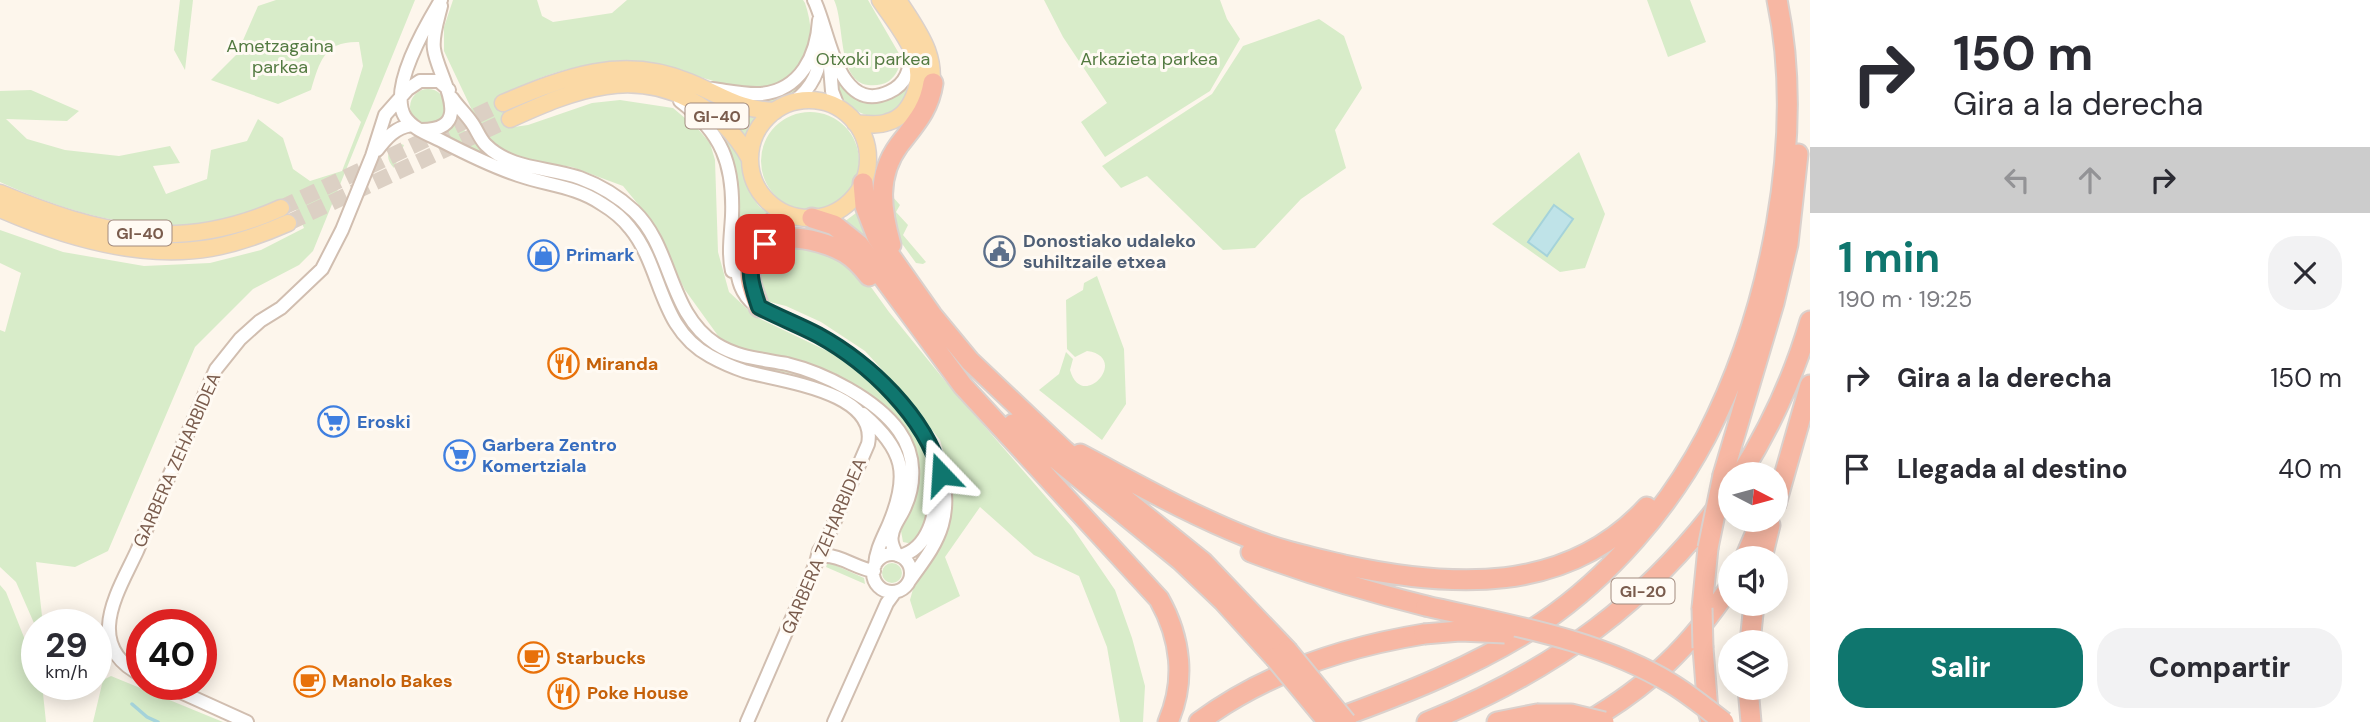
<!DOCTYPE html>
<html lang="es">
<meta charset="utf-8">
<style>
:root{--surface:#fff;--page:#f2f2f3;--text:#2b2b33;--muted:#7c7c81;--accent:#0f766e}
body{margin:0;font-family:"DM Sans",sans-serif;background:var(--page);color:var(--text);height:100vh;display:flex;flex-direction:column;font-size:26px;white-space:nowrap}
*{box-sizing:border-box;margin:0}
p{font-size:23px;color:var(--muted)}
.icon{flex:none;width:38px;height:38px;fill:none;stroke:currentColor;stroke-width:2;stroke-linecap:round;stroke-linejoin:round}
.map{position:relative;flex:1;overflow:hidden}
.details{display:flex;flex-direction:column;background:var(--surface);width:560px}
.details>*{flex:none}
.top-card{background:#fff;color:var(--text);overflow:hidden}
.needle{width:46px;rotate:96deg}
.fabs{position:absolute;left:1718px;top:462px;display:grid;gap:14px}
.fabs a{display:grid;place-items:center;width:70px;height:70px;border-radius:50%;background:var(--surface);box-shadow:0 4px 18px #0003;font-size:35px}
.speed{position:absolute;left:21px;top:609px;display:flex;gap:14px;font-size:35px;font-weight:700;text-align:center}
.speed>*{display:grid;place-content:center;width:91px;height:91px;border-radius:50%;background:var(--surface);box-shadow:0 4px 18px #0003;line-height:1}
.speed small{font-size:18px;font-weight:400}
.speed .limit{border:10px solid #d22;background:#fff;color:#111}
.pin{position:absolute;display:grid;place-items:center;width:60px;height:60px;color:#fff;margin:-30px;border-radius:14px;box-shadow:0 4px 10px #0006}
.me{position:absolute;width:77px;margin:-38px;rotate:340deg;stroke-linejoin:round;filter:drop-shadow(0 0 5px #0008)}
.turn{display:flex;align-items:center;gap:24px;height:147px;padding:0 28px;font-size:32px}
.turn .icon{width:91px;height:91px;stroke-width:2.5}
.turn b{display:block;font-size:49px;line-height:60px}
.lanes{display:flex;align-items:center;height:66px;padding:0 28px;background:#0003;justify-content:center;gap:35px;direction:ltr}
.lanes .off{opacity:.35}
.round{display:grid;place-items:center;flex:none;width:74px;height:74px;border-radius:28px;background:var(--page)}
.head{display:flex;align-items:center;justify-content:space-between;height:119px;padding:0 28px}
h1{font-size:42px;font-weight:700;line-height:52px;color:var(--accent)}
.action{display:flex;gap:14px;margin-top:auto;padding:14px 28px}
.action a{flex:1;height:80px;border-radius:28px;background:var(--accent);color:#fff;font-size:28px;font-weight:700;line-height:80px;text-align:center}
.action a+a{background:var(--page);color:var(--text)}
ul{padding:0;list-style:none}
li{display:flex;align-items:center;gap:21px;height:91px;padding:0 28px}
li div{flex:1}
li b{display:block;font-size:26px}
li em{font-style:normal}
main{display:flex;flex:1;min-height:0}
.map>svg:first-child{display:block}
.green{fill:#d8ecc9}
.water{fill:#bfe3e8;stroke:#a5d3da;stroke-width:2}
.lines{fill:none;stroke-linecap:round;stroke-linejoin:round}
.stream{stroke:#a5d3da;stroke-width:3.5}
.major-tunnel{stroke:#dcd0c4;stroke-width:16;stroke-dasharray:16 8;stroke-linecap:butt}
.minor-casing{stroke:#d1beb0;stroke-width:16}
.major-casing{stroke:#dad1cd;stroke-width:19}
.highway-casing{stroke:#dad1cd;stroke-width:23}
.minor{stroke:#fff;stroke-width:12}
.major{stroke:#fbd9a5;stroke-width:16}
.highway{stroke:#f7b7a3;stroke-width:19}
.highway-bridge-casing{stroke:#dad1cd;stroke-width:23;stroke-linecap:butt}
.highway-bridge{stroke:#f7b7a3;stroke-width:19}
.route-casing{stroke:#0a4d48;stroke-width:18}
.route{stroke:#0f766e;stroke-width:12}
.labels{text-anchor:middle;dominant-baseline:central;stroke-width:6;stroke-linejoin:round;paint-order:stroke}
.shield{fill:#fffaf3;stroke:#a28b7f;stroke-width:2}
.shield-label{font-size:16px;font-weight:bold;fill:#7a5c4d}
.park-label{font-size:18px;fill:#537a41;stroke:#fffaf3}
.service-label{font-size:18px;font-weight:bold;fill:#4e5e75;stroke:#fffaf3;text-anchor:start}
.shop-label{font-size:18px;font-weight:bold;fill:#366cbe;stroke:#fffaf3;text-anchor:start}
.food-label{font-size:18px;font-weight:bold;fill:#c56008;stroke:#fffaf3;text-anchor:start}
.street-label{font-size:18px;fill:#7a5c4d;stroke:#fffaf3}
</style>
<main>
<div class="map">
<svg width="1810" height="722" viewBox="0 0 1810 722">
<rect width="100%" height="100%" fill="#fdf6ec"/>
<path class="green" d="M180 0H193L185 70 174 50Z
M276 0H415L313 251 299 265 253 289 195 347 108 551 75 567 36 562 43 625H37V630L16 582 0 567V330L5 332 21 273 0 263V230L63 252 144 266 210 263 261 250 304 228 290 196C271 203 250 214 230 219 153 238 70 214 0 182V91L31 90 79 111 67 121 6 119 27 139 65 150 119 156 170 146 180 163 153 166 166 194 207 179 211 150 247 141 258 119 283 138 293 169 310 181 342 171 361 122 350 109 363 66 359 42C324 41 320 61 311 90L278 104 211 80 237 54 258 6Z
M453 0H537L542 16 553 22 612 13 627 0H803L805 3C812 24 814 45 801 64 797 69 793 76 787 80 743 104 682 64 636 61 598 58 529 75 500 100L514 127 528 125 592 103 620 100 673 108 698 129 710 143 715 160 718 252 729 292 756 317 846 360 872 383 925 441 935 471 934 496 929 522 913 544 903 542 901 531 908 512 913 456 888 419 800 362 724 344 685 290 647 215 623 186 572 167 533 161 504 153 490 141 480 127 444 51V27Z
M834 0H868L901 57C900 66 897 75 889 81 883 85 875 86 868 85 837 81 845 23 834 0Z
M1044 0H1220L1227 19 1240 39 1210 91 1105 157 1081 122 1107 103 1063 37Z
M1647 0H1690L1706 42 1668 57Z
M1319 19 1344 36 1362 88 1335 130 1346 168 1301 199 1255 248 1223 250 1147 176 1121 188 1102 166 1212 94 1243 46Z
M815 66C795 98 787 108 749 101 778 98 797 90 815 66Z
M834 67C847 107 886 112 911 79 910 122 861 129 840 94 836 87 835 76 834 67Z
M410 107a18 18 0 1 1 36 0a18 18 0 1 1-36 0Z
M710 102 737 115 757 118 746 138 733 121Z
M761 161a49 49 0 1 1 98 0a49 49 0 1 1-98 0Z
M456 121 475 142 499 162 443 136Z
M713 124C720 132 731 140 736 150 749 170 745 204 771 214L735 257C738 211 745 161 713 124Z
M401 144 404 145 394 168C384 158 387 147 401 144Z
M1579 152 1605 214 1585 268 1560 272 1492 224Z
M892 196 900 205 896 212 908 225 903 235 926 262 923 264 916 263 900 241 890 219Z
M860 210 880 255 844 222Z
M767 246H816L863 276 889 312 946 382 1072 527 1115 590 1132 638 1145 686 1143 722H1120L1107 647 1079 576 1034 555 980 507 945 557 960 596 916 619 910 600 913 589 942 543 949 516 953 484 940 440 898 387 865 351 821 322 786 306 766 301 758 293 756 257Z
M1097 276 1124 349 1126 404 1102 440 1039 390 1059 374 1066 352 1073 359 1070 370C1082 413 1131 357 1087 351L1075 357 1067 349 1066 300 1083 290 1084 283Z
M740 361C754 365 769 366 783 370 837 383 887 409 905 465L899 453 837 392 822 384 794 374 739 364Z
M828 562 864 578 865 584 826 567Z
M882 573a10 10 0 1 1 20 0a10 10 0 1 1-20 0Z
M0 585 6 592 37 670V684H42L46 722H0Z
M111 676 223 722H93L103 680Z"/>
<path class="water" d="M1554 205 1573 219 1547 256 1528 242Z"/>
<g class="lines">
<path class="stream" d="M132 704 147 717 158 722"/>
<path class="major-tunnel" d="M281 208 503 103
M288 223 510 119"/>
<defs>
<path id="minor" d="M441 0C426 25 388 89 405 117 413 129 428 134 440 140 465 153 491 166 518 175 546 185 576 186 602 204 612 210 623 219 630 228 663 268 658 328 710 356 721 362 732 367 744 371 778 381 879 391 868 444L827 539 819 551 816 563 747 722
M814 0C829 29 837 116 889 92 907 84 910 69 911 51
M829 55 832 91 839 109
M712 89C728 91 745 95 761 94 801 90 817 55 819 20
M452 98C458 107 466 114 472 123 477 130 480 139 486 145 511 170 549 167 580 178 599 185 619 197 634 211 673 248 668 313 716 344 738 358 762 359 787 364 824 373 876 399 899 431 916 455 916 485 903 511 899 519 893 526 892 535 890 542 893 548 897 555
M680 101C722 133 734 164 732 216 731 235 728 253 732 271
M792 103C813 88 821 69 821 44
M420 130C479 131 437 76 434 49 432 36 438 19 441 6
M377 150C387 137 395 128 411 125
M788 215C778 218 767 220 758 226 732 243 730 285 754 304 765 312 779 316 792 322 808 329 824 338 839 347 892 382 961 457 942 525 936 546 922 563 910 580
M863 414C904 450 910 474 889 524 883 538 876 550 875 565
M873 573a19 19 0 1 1 38 0a19 19 0 1 1-38 0Z
M900 556C931 548 935 511 939 484
M816 563 823 556C839 554 857 569 874 571
M142 675C121 665 108 649 109 626 110 601 127 573 137 551 163 490 189 429 216 369L240 339 260 321 281 308 322 269 342 230 372 156 385 115 408 89 420 81H439L449 90
M163 684 247 722
M834 722 887 603 895 592"/>
<path id="major" d="M898 0C917 30 940 57 929 95
M750 159a59 59 0 1 1 118 0a59 59 0 1 1-118 0Z
M503 103C565 77 622 54 689 82 721 95 739 110 775 111
M510 119C541 105 572 91 606 86 666 77 721 107 750 159
M855 123C866 124 878 126 888 122 913 115 924 80 915 57 908 37 892 18 880 0
M0 193C99 234 179 254 281 208
M0 209C64 237 140 260 211 248 238 243 263 234 288 223"/>
<path id="highway" d="M863 183 865 206 877 237 932 315 970 361 1065 451 1203 562 1287 650
M812 218 834 225 859 245 963 386 1159 599C1181 638 1186 681 1168 722
M891 245C881 210 876 176 899 145 915 124 929 110 933 83
M759 307C756 297 750 286 750 276 747 223 817 236 845 253 855 259 862 267 869 276
M1013 424 1180 560 1224 602 1275 658
M1080 454C1135 483 1189 514 1247 537 1278 550 1311 557 1344 565 1451 588 1566 595 1647 507
M1741 474C1771 426 1794 376 1810 321
M1723 475 1774 303 1788 244 1798 154
M1776 504 1810 385
M1251 552C1309 574 1366 591 1426 606
M1745 558 1761 520
M1762 558 1770 525
M1702 608 1708 548
M1750 642 1754 604
M1703 648 1708 711 1711 722
M1748 688 1751 722
M1199 722C1265 673 1344 647 1424 634
M1327 722C1402 695 1477 666 1543 622 1610 576 1668 509 1706 437 1770 313 1806 138 1777 0
M1427 722C1553 671 1651 601 1731 489
M1497 722 1537 714
M1587 722C1650 685 1690 647 1731 585"/>
</defs>
<use href="#minor" class="minor-casing"/>
<use href="#major" class="major-casing"/>
<use href="#highway" class="highway-casing"/>
<use href="#minor" class="minor"/>
<use href="#major" class="major"/>
<use href="#highway" class="highway"/>
<defs>
<path id="highway-bridge" d="M1708 548 1723 475
M1426 606C1509 625 1598 639 1672 684 1690 695 1707 709 1724 722
M1702 608 1703 648
M1424 634 1460 631 1505 633
M1287 650 1346 722
M1275 658 1328 722
M1537 714H1571L1604 722"/>
</defs>
<use href="#highway-bridge" class="highway-bridge-casing"/>
<use href="#highway-bridge" class="highway-bridge"/>
</g>
<g class="lines">
<defs>
<path id="route" d="M765 244C743 263 751 283 759 307 778 317 799 325 818 335 869 363 925 416 941 474"/>
</defs>
<use href="#route" class="route-casing"/>
<use href="#route" class="route"/>
</g>
<defs>
<symbol id="civic-ring" viewBox="-11 -11 22 22"><circle r="9.5" fill="#fffaf3" stroke="#5c6f8a" stroke-width="1.5"/><path d="M-.6-6.5H3V-4.5H.6V-3L4-1V1h2V6H-6V1h2V-1L-.6-3ZM-1.2 2.5V6h2.4V2.5Z" fill="#5c6f8a"/></symbol>
<symbol id="shop-ring" viewBox="-11 -11 22 22"><circle r="9.5" fill="#fffaf3" stroke="#3f7fe0" stroke-width="1.5"/><path d="M-5-2.5h2.3a2.7 3.5 0 0 1 5.4 0H5L5.5 6h-11ZM-1.5-2.5h3a1.5 2.3 0 0 0-3 0Z" fill="#3f7fe0"/></symbol>
<symbol id="restaurant-ring" viewBox="-11 -11 22 22"><circle r="9.5" fill="#fffaf3" stroke="#e8710a" stroke-width="1.5"/><path d="M-5-6h1v4h1v-4h1v4h1v-4h1v5L-1.5 .5V6h-2V.5L-5-1ZM5-6V6H3V1.5H1.5Q1.5-4 5-6Z" fill="#e8710a"/></symbol>
<symbol id="supermarket-ring" viewBox="-11 -11 22 22"><circle r="9.5" fill="#fffaf3" stroke="#3f7fe0" stroke-width="1.5"/><path d="M-6-5.5h2.5l.6 2H6L4.5 2H-2.5L-4.4-4H-6ZM-1.5 3.2a1.3 1.3 0 1 0 .1 0ZM3 3.2a1.3 1.3 0 1 0 .1 0Z" fill="#3f7fe0"/></symbol>
<symbol id="cafe-ring" viewBox="-11 -11 22 22"><circle r="9.5" fill="#fffaf3" stroke="#e8710a" stroke-width="1.5"/><path d="M-5.5-4.5H6V0H3Q3 3.5 0 3.5H-2.5Q-5.5 3.5-5.5 0ZM3-3.2v2h1.7v-2ZM-6 4.5H4V6H-6Z" fill="#e8710a"/></symbol>
</defs>
<g fill-rule="evenodd">
<use href="#civic-ring" x="982" y="234" width="35" height="35"/>
<use href="#shop-ring" x="526" y="238" width="35" height="35"/>
<use href="#restaurant-ring" x="546" y="346" width="35" height="35"/>
<use href="#supermarket-ring" x="316" y="404" width="35" height="35"/>
<use href="#supermarket-ring" x="442" y="438" width="35" height="35"/>
<use href="#cafe-ring" x="516" y="640" width="35" height="35"/>
<use href="#cafe-ring" x="292" y="664" width="35" height="35"/>
<use href="#restaurant-ring" x="546" y="676" width="35" height="35"/>
</g>
<g class="labels">
<g class="shield">
<rect x="685.5" y="103.5" width="63" height="25" rx="5"/>
<rect x="108.5" y="220.5" width="63" height="25" rx="5"/>
<rect x="1611.5" y="578.5" width="63" height="25" rx="5"/>
</g>
<g class="shield-label">
<text x="717" y="116">GI-40</text>
<text x="140" y="233">GI-40</text>
<text x="1643" y="591">GI-20</text>
</g>
<g class="park-label">
<text x="280" y="46">Ametzagaina<tspan x="280" dy="21">parkea</tspan></text>
<text x="873" y="59">Otxoki parkea</text>
<text x="1149" y="59">Arkazieta parkea</text>
</g>
<g class="service-label">
<text x="1023" y="241">Donostiako udaleko<tspan x="1023" dy="21">suhiltzaile etxea</tspan></text>
</g>
<g class="shop-label">
<text x="566" y="255">Primark</text>
<text x="357" y="422">Eroski</text>
<text x="482" y="445">Garbera Zentro<tspan x="482" dy="21">Komertziala</tspan></text>
</g>
<g class="food-label">
<text x="586" y="364">Miranda</text>
<text x="556" y="658">Starbucks</text>
<text x="332" y="681">Manolo Bakes</text>
<text x="587" y="693">Poke House</text>
</g>
<g class="street-label">
<text transform="translate(177 460) rotate(-66)">GARBERA ZEHARBIDEA</text>
<text transform="translate(824 546) rotate(-67)">GARBERA ZEHARBIDEA</text>
</g>
</g>
</svg>
<div class="fabs">
<a><svg class="needle" viewBox="-14 -14 28 28"><path d="M0-13l5 13h-10z" fill="#e53935"/><path d="M0 13l5-13h-10z" fill="#7c7c81"/></svg></a>
<a><svg class="icon" aria-label="sound" viewBox="0 0 24 24"><path d="M4 9h4l5-4v14l-5-4H4zM17 9q2 3 0 6"/></svg></a>
<a><svg class="icon" aria-label="layers" viewBox="0 0 24 24"><path d="M12 4l9 5-9 5-9-5zM3 14l9 5 9-5"/></svg></a>
</div>
<div class="speed"><div>29<small>km/h</small></div><div class="limit">40</div></div>
<div class="pin" style="left:765px;top:244px;background:#d93025"><svg class="icon" aria-label="arrive" viewBox="0 0 24 24"><path d="M6 21V4h12l-3 4 3 4H6"/></svg></div>
<svg class="me" style="left:941px;top:474px" viewBox="-20 -20 40 40"><path d="M0-17L14 15 0 8-14 15z" fill="#0f766e" stroke="#fff" stroke-width="4"/></svg>
</div>
<section class="details">
<div class="top-card">
<div class="turn"><svg class="icon" aria-label="right" viewBox="0 0 24 24"><path d="M7 20v-9h11M14 6l5 5-5 5"/></svg><div><b>150 m</b>Gira a la derecha</div></div>
<div class="lanes"><svg class="icon off" aria-label="left" viewBox="0 0 24 24"><path d="M17 20v-9H6M10 6l-5 5 5 5"/></svg><svg class="icon off" aria-label="ahead" viewBox="0 0 24 24"><path d="M12 20V5M6 11l6-6 6 6"/></svg><svg class="icon" aria-label="right" viewBox="0 0 24 24"><path d="M7 20v-9h11M14 6l5 5-5 5"/></svg></div>
</div>
<div class="head"><div><h1>1 min</h1><p>190 m · 19:25</p></div><a class="round"><svg class="icon" aria-label="close" viewBox="0 0 24 24"><path d="M6 6l12 12M18 6L6 18"/></svg></a></div>
<ul>
<li><svg class="icon" aria-label="right" viewBox="0 0 24 24"><path d="M7 20v-9h11M14 6l5 5-5 5"/></svg><div><b>Gira a la derecha</b></div><em>150 m</em></li>
<li><svg class="icon" aria-label="arrive" viewBox="0 0 24 24"><path d="M6 21V4h12l-3 4 3 4H6"/></svg><div><b>Llegada al destino</b></div><em>40 m</em></li>
</ul>
<div class="action"><a>Salir</a><a>Compartir</a></div>
</section>
</main>
